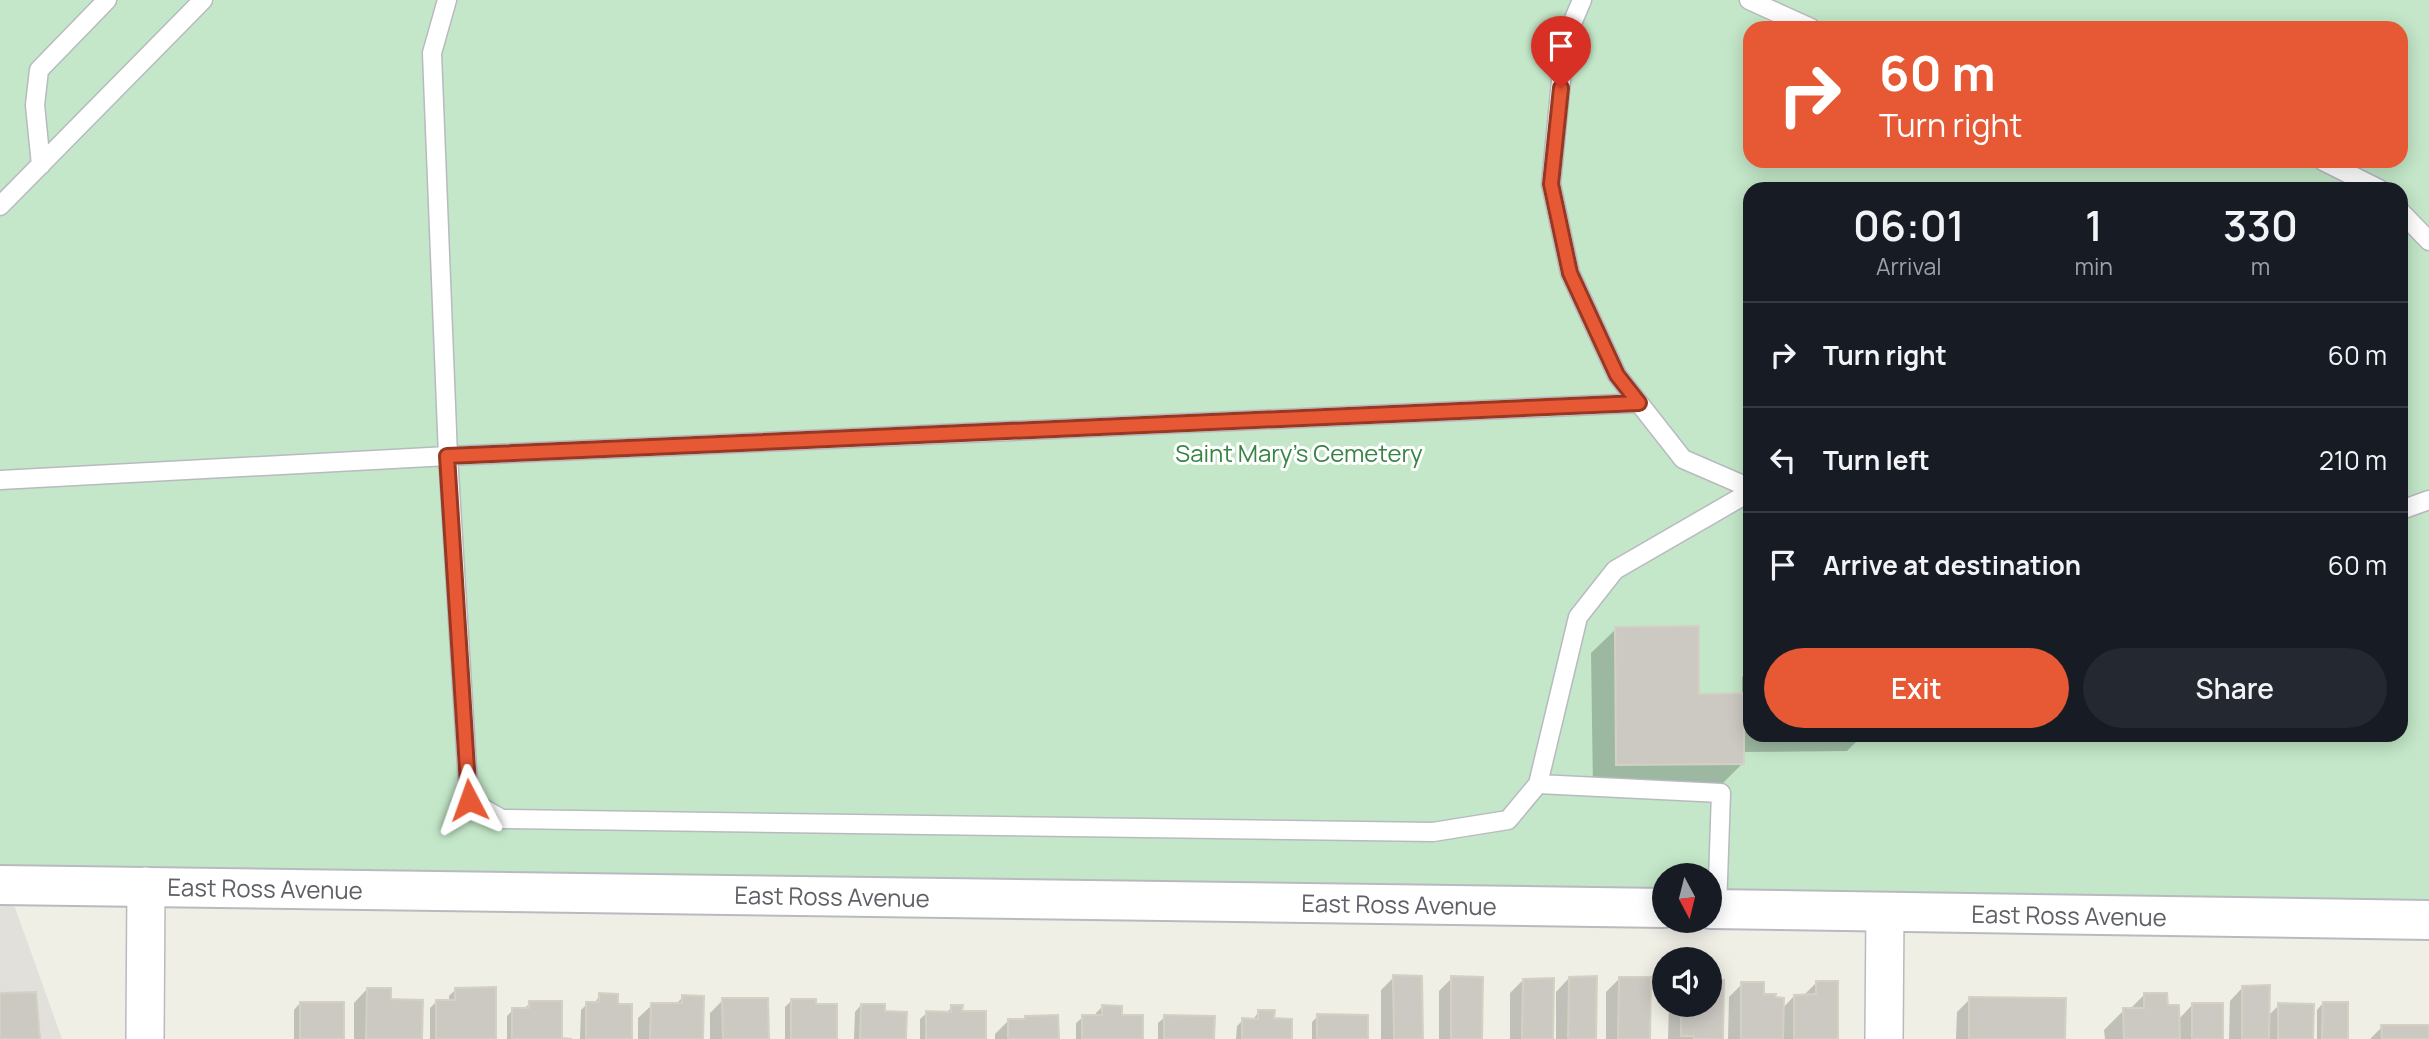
<!DOCTYPE html>
<meta charset="utf-8">
<style>
:root{--surface:#171b24;--page:#242831;--text:#f1f3f6;--muted:#9ea1a6;--line:#363941;--accent:#e75835}
body{margin:0;font-family:Manrope,sans-serif;background:var(--page);color:var(--text);height:100vh;display:flex;flex-direction:column;font-size:26px;white-space:nowrap}
*{box-sizing:border-box;margin:0}
p{font-size:23px;color:var(--muted)}
.icon{flex:none;width:38px;height:38px;fill:none;stroke:currentColor;stroke-width:2;stroke-linecap:round;stroke-linejoin:round}
.map{position:relative;flex:1;overflow:hidden}
.side{position:absolute;left:1743px;top:182px;width:665px;height:560px;display:flex;flex-direction:column;background:var(--surface);border-radius:21px;box-shadow:0 4px 18px #0003}
.side>*{flex:none}
.banner{position:absolute;left:1743px;top:21px;width:665px;height:147px;border-radius:21px;box-shadow:0 4px 18px #0003;background:#e75835;color:#fff;overflow:hidden}
.needle{width:46px;rotate:173deg}
.tools{position:absolute;left:1652px;top:863px;display:grid;gap:14px}
.tools a{display:grid;place-items:center;width:70px;height:70px;border-radius:50%;background:var(--surface);box-shadow:0 4px 18px #0003;font-size:35px}
.pin{position:absolute;display:grid;place-items:center;width:60px;height:60px;color:#fff;margin:-72px -30px;border-radius:50% 50% 50% 0;rotate:-45deg;box-shadow:0 0 7px #0007}
.pin .icon{rotate:45deg}
.me{position:absolute;width:77px;margin:-38px;rotate:356deg;stroke-linejoin:round;filter:drop-shadow(0 0 5px #0008)}
.turn{display:flex;align-items:center;gap:24px;height:147px;padding:0 21px;font-size:32px}
.turn .icon{width:91px;height:91px;stroke-width:2.5}
.turn b{display:block;font-size:49px;line-height:60px}
.eta{display:flex;justify-content:space-evenly;align-items:center;height:119px;text-align:center}
.eta b{font-size:42px;font-weight:600;line-height:49px}
.action{display:flex;gap:14px;margin-top:auto;padding:14px 21px}
.action a{flex:1;height:80px;border-radius:42px;background:var(--accent);color:#fff;font-size:28px;font-weight:600;line-height:80px;text-align:center}
.action a+a{background:var(--page);color:var(--text)}
ul{padding:0;list-style:none}
li{display:flex;align-items:center;gap:21px;height:105px;padding:0 21px;border-top:2px solid var(--line)}
li div{flex:1}
li b{display:block;font-size:26px}
li em{font-style:normal}
.map>svg:first-child{display:block}
.industrial{fill:#e2e0da}
.green{fill:#c3e7c8;fill-rule:evenodd}
.shadow{fill:#0003}
.building{fill:#ccc9c3;stroke:#d4d1c4;stroke-width:2}
.lines{fill:none;stroke-linecap:round;stroke-linejoin:round}
.service-casing{stroke:#b8bac0;stroke-width:21}
.minor-casing{stroke:#b8bac0;stroke-width:40}
.tertiary-casing{stroke:#b8bac0;stroke-width:42}
.service{stroke:#fff;stroke-width:18}
.minor{stroke:#fff;stroke-width:37}
.tertiary{stroke:#fff;stroke-width:38}
.route-casing{stroke:#963922;stroke-width:18}
.route{stroke:#e75835;stroke-width:12}
.labels{text-anchor:middle;dominant-baseline:central;stroke-width:6;stroke-linejoin:round;paint-order:stroke}
.park-label{font-size:24px;fill:#368443;stroke:#fff}
.street-label{font-size:24px;fill:#5e6066;stroke:#fff}
</style>
<div class="map">
<svg width="2429" height="1039" viewBox="0 0 2429 1039">
<rect width="100%" height="100%" fill="#f0efe6"/>
<path class="industrial" d="M0 885H7L62 1039H0Z"/>
<path class="green" d="M0 0H2429V920L1710 909V875H1664V908L0 885ZM1750 28H2401V161H1750ZM1750 189H2401V735H1750Z"/>
<path class="shadow" d="M1616 629 1697 696 1742 695V677L1750 669V735H1863L1847 751 1742 752V764L1718 788 1593 789 1591 653Z
M1394 977 1421 1039H1381V990Z
M1452 978 1480 1039H1439V991Z
M1569 978 1594 1039H1556V992Z
M1619 979 1648 1039H1606V992Z
M1523 980 1552 1039H1510V993Z
M1710 982H1723L1722 1039H1668L1669 1004H1710Z
M1816 983 1836 1039H1728L1729 997 1742 984 1782 1009 1794 996H1803Z
M2243 987 2268 1016 2279 1005 2311 1039H2229L2230 1001Z
M367 989 421 1039H354V1003Z
M456 989 494 1039H430V1008L436 1002H449V996Z
M600 995 616 1006 630 1039H580L581 1010 587 1004H594Z
M2144 995 2166 1007 2178 1020 2192 1005 2221 1039H2105L2104 1030 2124 1010H2129Z
M683 997 702 1039H638V1018L652 1005H675Z
M1970 999 2064 1039H1956L1957 1012Z
M723 1000 767 1039H710V1013Z
M791 1001 815 1006 835 1039H785V1007Z
M300 1003 342 1039H294V1010Z
M530 1003 560 1039H507V1016L513 1010 524 1009Z
M2323 1003 2346 1039H2317V1010Z
M861 1005 883 1013 905 1039H854L855 1012Z
M952 1007 960 1012 984 1039H920V1019L927 1013 945 1014Z
M1102 1007 1120 1017 1141 1039H1076V1023L1083 1017H1096V1013Z
M1259 1011 1272 1020 1290 1039H1236L1237 1026 1243 1020H1253Z
M1318 1016 1366 1039H1312V1022Z
M1026 1017 1057 1039H995V1034L1008 1021H1022Z
M1165 1017 1213 1039H1158V1023Z
M2429 1026V1039H2370L2382 1027Z"/>
<path class="building" d="M1699 626V694L1750 693V729H1744V764L1616 765 1615 627Z
M1393 975 1422 976 1423 1039H1394Z
M1451 976 1483 977 1482 1039H1451Z
M1597 976 1596 1039H1568L1569 977Z
M1619 977H1651L1650 1039H1618Z
M1554 978 1553 1039H1522L1523 979Z
M1710 980H1724L1723 1039H1694V1036H1681V1004H1710Z
M1816 981H1838V1039H1794V995L1816 994Z
M1741 982H1764V994H1776L1775 997 1784 998 1783 1039H1741Z
M2270 985 2269 1039H2242V986Z
M496 987V1039H436V1000H455V988Z
M367 988H391V999L423 1000 422 1039H366Z
M36 992 40 1039H0V993Z
M599 993 618 994V1004H632V1039H586V1002H599Z
M2144 993H2167L2168 1005H2179L2180 1039H2124L2123 1008H2144Z
M682 995 704 996 703 1039H650L651 1003H682Z
M1969 997 2066 998 2065 1039H1969Z
M722 998H768L769 1039H723Z
M791 999H816V1004H837V1039H791Z
M529 1001H562V1038L572 1039H512V1008H529Z
M300 1002H344V1039H300Z
M2323 1002H2348V1039H2322Z
M2192 1003H2223V1039H2192Z
M2278 1003 2314 1004 2313 1039H2278Z
M861 1004H885V1011L907 1012 906 1039H860Z
M951 1005H963L962 1011H986V1039H926V1011L951 1012Z
M1102 1005 1122 1006V1015H1143V1039H1082V1015H1102Z
M1258 1010H1275L1274 1018 1292 1019V1039H1242V1018L1258 1019Z
M1317 1014 1368 1015V1039H1317Z
M1058 1015 1059 1039H1008V1019H1025V1016Z
M1164 1015 1215 1016 1214 1039H1164Z
M2381 1025H2429V1039H2382Z"/>
<g class="lines">
<defs>
<path id="service" d="M447 0 432 53 448 456 469 800 502 819 1433 832 1508 820 1538 784 1578 617 1615 570 1750 492
M1582 0 1565 40 1551 184 1570 273 1617 375 1683 459 1750 488
M1749 0 1811 28
M2323 161 2379 189
M41 165 35 105 39 70 107 0
M0 206 203 0
M2401 212 2429 241
M0 480 448 456 1639 403
M2401 510 2429 500
M1538 784 1721 793 1717 909"/>
<path id="minor" d="M145 1039 146 886
M1884 1039 1885 912"/>
<path id="tertiary" d="M0 885 1664 908
M1710 909 2429 920"/>
</defs>
<use href="#service" class="service-casing"/>
<use href="#minor" class="minor-casing"/>
<use href="#tertiary" class="tertiary-casing"/>
<use href="#service" class="service"/>
<use href="#minor" class="minor"/>
<use href="#tertiary" class="tertiary"/>
</g>
<g class="lines">
<defs>
<path id="route" d="M469 800 447 456 1639 403 1617 375 1570 273 1551 184 1561 88"/>
</defs>
<use href="#route" class="route-casing"/>
<use href="#route" class="route"/>
</g>
<g class="labels">
<g class="park-label">
<text x="1299" y="452">Saint Mary’s Cemetery</text>
</g>
<g class="street-label">
<text transform="translate(265 888) rotate(1)">East Ross Avenue</text>
<text transform="translate(832 896) rotate(1)">East Ross Avenue</text>
<text transform="translate(1399 904) rotate(1)">East Ross Avenue</text>
<text transform="translate(2069 915) rotate(1)">East Ross Avenue</text>
</g>
</g>
</svg>
<div class="tools">
<a><svg class="needle" viewBox="-14 -14 28 28"><path d="M0-13l5 13h-10z" fill="#e53935"/><path d="M0 13l5-13h-10z" fill="#9ea1a6"/></svg></a>
<a><svg class="icon" aria-label="sound" viewBox="0 0 24 24"><path d="M4 9h4l5-4v14l-5-4H4zM17 9q2 3 0 6"/></svg></a>
</div>
<div class="pin" style="left:1561px;top:88px;background:#d93025"><svg class="icon" aria-label="arrive" viewBox="0 0 24 24"><path d="M6 21V4h12l-3 4 3 4H6"/></svg></div>
<svg class="me" style="left:469px;top:800px" viewBox="-20 -20 40 40"><path d="M0-17L14 15 0 8-14 15z" fill="#e75835" stroke="#fff" stroke-width="4"/></svg>
<div class="banner">
<div class="turn"><svg class="icon" aria-label="right" viewBox="0 0 24 24"><path d="M7 20v-9h11M14 6l5 5-5 5"/></svg><div><b>60 m</b>Turn right</div></div>
</div>
<section class="side">
<div class="eta">
<div><b>06:01</b><p>Arrival</p></div>
<div><b>1</b><p>min</p></div>
<div><b>330</b><p>m</p></div>
</div>
<ul>
<li><svg class="icon" aria-label="right" viewBox="0 0 24 24"><path d="M7 20v-9h11M14 6l5 5-5 5"/></svg><div><b>Turn right</b></div><em>60 m</em></li>
<li><svg class="icon" aria-label="left" viewBox="0 0 24 24"><path d="M17 20v-9H6M10 6l-5 5 5 5"/></svg><div><b>Turn left</b></div><em>210 m</em></li>
<li><svg class="icon" aria-label="arrive" viewBox="0 0 24 24"><path d="M6 21V4h12l-3 4 3 4H6"/></svg><div><b>Arrive at destination</b></div><em>60 m</em></li>
</ul>
<div class="action"><a>Exit</a><a>Share</a></div>
</section>
</div>
